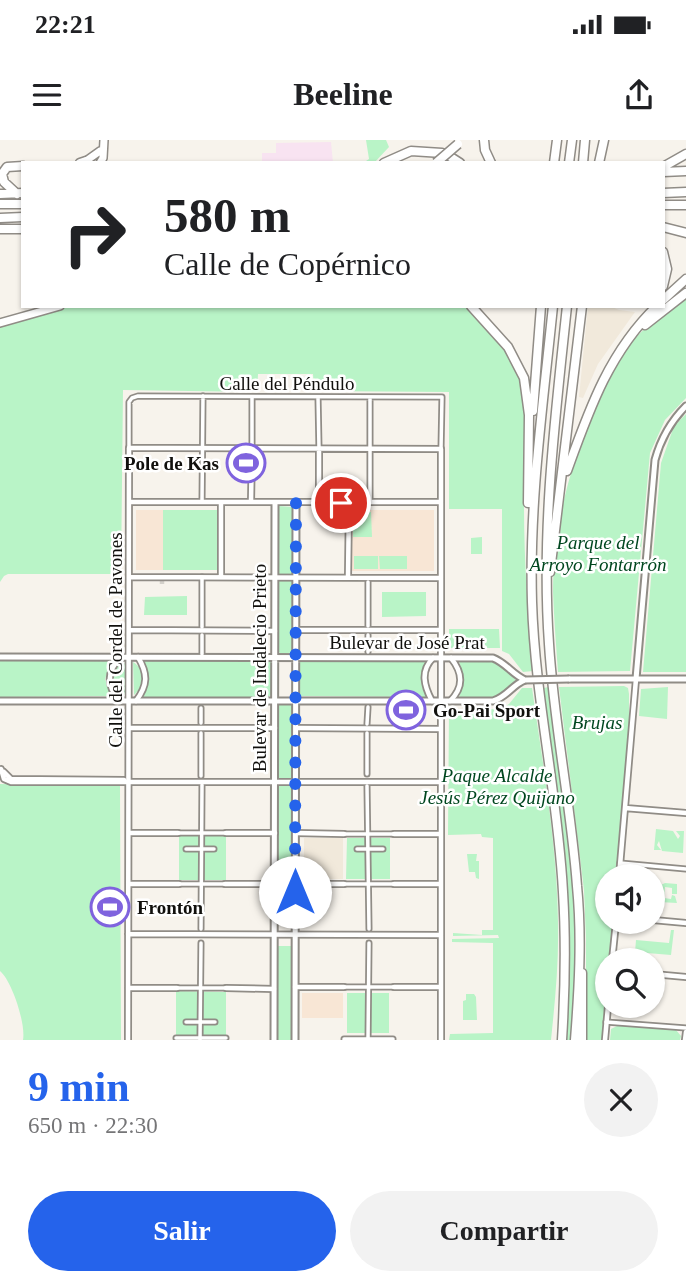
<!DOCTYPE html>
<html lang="es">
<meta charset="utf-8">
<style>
:root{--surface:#fff;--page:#f2f2f2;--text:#202124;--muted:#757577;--accent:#2563eb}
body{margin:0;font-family:Georgia,serif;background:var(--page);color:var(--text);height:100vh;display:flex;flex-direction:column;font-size:26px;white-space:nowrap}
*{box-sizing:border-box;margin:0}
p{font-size:23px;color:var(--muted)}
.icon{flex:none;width:38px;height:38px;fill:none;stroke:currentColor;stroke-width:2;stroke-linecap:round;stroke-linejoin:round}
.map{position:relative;height:900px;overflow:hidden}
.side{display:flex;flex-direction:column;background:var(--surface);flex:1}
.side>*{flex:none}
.guide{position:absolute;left:21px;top:21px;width:644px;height:147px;border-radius:0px;box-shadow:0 2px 5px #0004;background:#fff;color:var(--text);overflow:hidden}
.buttons{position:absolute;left:595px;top:724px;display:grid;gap:14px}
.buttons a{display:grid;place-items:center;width:70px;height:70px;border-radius:50%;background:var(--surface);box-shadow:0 2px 5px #0004;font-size:35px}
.pin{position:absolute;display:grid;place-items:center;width:60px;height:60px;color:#fff;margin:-30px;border:4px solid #fff;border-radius:50%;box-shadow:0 2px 7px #0007}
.me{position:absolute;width:77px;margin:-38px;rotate:0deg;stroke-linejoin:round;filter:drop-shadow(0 0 5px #0008)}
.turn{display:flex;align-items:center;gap:24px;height:147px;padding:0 28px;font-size:32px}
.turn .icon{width:91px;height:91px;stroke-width:2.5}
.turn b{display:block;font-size:49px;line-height:60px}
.round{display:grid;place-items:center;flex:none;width:74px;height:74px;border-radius:37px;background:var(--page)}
.head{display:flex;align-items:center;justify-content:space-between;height:119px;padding:0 28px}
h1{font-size:42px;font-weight:600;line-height:52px;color:var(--accent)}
.cta{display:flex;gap:14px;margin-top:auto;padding:14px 28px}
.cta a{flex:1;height:80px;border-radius:42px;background:var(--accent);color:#fff;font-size:28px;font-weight:600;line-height:80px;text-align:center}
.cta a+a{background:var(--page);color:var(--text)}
.status{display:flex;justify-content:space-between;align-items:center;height:49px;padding:0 35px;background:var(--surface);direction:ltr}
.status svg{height:19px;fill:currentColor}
header{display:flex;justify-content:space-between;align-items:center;height:91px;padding:0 28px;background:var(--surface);font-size:32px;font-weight:600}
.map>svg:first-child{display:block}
.commercial{fill:#f8e3f1}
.built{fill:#f1e9db}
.education{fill:#f8e6d5}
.green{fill:#b9f4c7}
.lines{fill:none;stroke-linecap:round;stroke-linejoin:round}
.minor-tunnel{stroke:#d4d1cb;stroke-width:4.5;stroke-dasharray:4.5 2;stroke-linecap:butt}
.pedestrian-casing{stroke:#908c86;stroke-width:7}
.minor-casing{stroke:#908c86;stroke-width:8}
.tertiary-casing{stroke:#908c86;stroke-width:9}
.primary-casing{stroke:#908c86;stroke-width:10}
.motorway-casing{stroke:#908c86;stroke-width:11}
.pedestrian{stroke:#fff;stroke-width:3.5}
.minor{stroke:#fff;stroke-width:4.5}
.tertiary{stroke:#fff;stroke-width:5}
.primary{stroke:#fff;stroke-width:7}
.motorway{stroke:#fff;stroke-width:8}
.tertiary-bridge-casing{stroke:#908c86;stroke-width:9;stroke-linecap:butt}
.motorway-bridge-casing{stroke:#908c86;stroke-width:11;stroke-linecap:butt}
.tertiary-bridge{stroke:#fff;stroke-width:5}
.motorway-bridge{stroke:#fff;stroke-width:8}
.route{stroke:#2563eb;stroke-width:12;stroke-dasharray:0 21.6}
.labels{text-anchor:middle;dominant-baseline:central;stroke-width:5;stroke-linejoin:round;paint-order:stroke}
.street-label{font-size:19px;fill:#11100d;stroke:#fff}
.poi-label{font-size:19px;font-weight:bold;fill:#11100d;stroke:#fff;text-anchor:start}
.park-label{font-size:19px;font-style:italic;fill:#00471f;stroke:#fff}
</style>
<div class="status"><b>22:21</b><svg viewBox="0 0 49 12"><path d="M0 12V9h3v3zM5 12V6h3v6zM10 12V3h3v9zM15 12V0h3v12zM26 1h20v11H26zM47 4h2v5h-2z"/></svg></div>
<header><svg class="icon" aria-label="menu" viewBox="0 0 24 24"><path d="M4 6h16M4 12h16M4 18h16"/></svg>Beeline<svg class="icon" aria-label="share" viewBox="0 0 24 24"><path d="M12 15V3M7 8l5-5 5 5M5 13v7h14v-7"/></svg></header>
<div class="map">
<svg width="686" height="900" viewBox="0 0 686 900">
<rect width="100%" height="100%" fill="#f7f3ec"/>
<path class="commercial" d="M331 2 333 23H262V13H276V3Z"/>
<path class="built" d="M588 166H610L619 170 635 172 598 224 583 258 579 257Z
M304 698H343V739H304Z"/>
<path class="education" d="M136 370H163V430H136Z
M352 370H434V431H352Z
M302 853H343V878H302Z"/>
<path class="green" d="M366 0H386L389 7 374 23H363L369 19Z
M686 157V258L665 280 650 313 630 531 558 532C556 505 554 478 553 452 553 388 570 324 596 266 605 246 615 222 629 205 645 186 666 172 686 157Z
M68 166H466C487 188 510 209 520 238 532 275 524 327 524 366 524 421 528 477 533 531L523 532 509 514 502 511V369H449V252L314 251 313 234H258L257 252 123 250 121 434H8L4 436 0 442V187Z
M686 274V532H643L661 323 674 286Z
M279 366 293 367V434H279Z
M163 370H219V428L217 430H163Z
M353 372H371L372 397H353Z
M482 397V414H471V398Z
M354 416H378V429H354Z
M379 416H407V429H380Z
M278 441H293V512L282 515 277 510Z
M382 452H426V476L382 477Z
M187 456V475H144L145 457Z
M449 489H499L500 508H449Z
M112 519 105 539 111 556 0 557V520Z
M142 519 270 521 273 525V553L268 557H143C150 543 150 532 142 519Z
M300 521H427C419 533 419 544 427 557L300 556Z
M459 521 496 522 516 540 503 553 493 558H459L464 539Z
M122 522 125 524 126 554 123 555 116 553C111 542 112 529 122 522Z
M133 522C146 530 146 545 134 555Z
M624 546 628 548 629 554V608L618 737H607V782H614L610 821H607V859L603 900H586V799L584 750 559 547Z
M548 547 573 737 575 825 572 900H567L570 799 567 738 544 548Z
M668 547 667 579 639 576 641 549Z
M522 548H532C543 625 557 704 558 782 559 822 555 861 551 900H449L450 894 493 893V803L452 802V799L499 798 498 795 453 796V793L482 795V790H493V698L482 697 481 694 448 695 449 570 500 569 509 564Z
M278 565H293V638H278Z
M0 644 120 646 121 900H23C26 884 12 841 0 831Z
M278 645 292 646V784H278Z
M656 689 673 691 678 699 680 696 676 691H684L683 713 662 711 659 701 657 705 661 710H654Z
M179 695 226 696V740H179Z
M347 698H390V739H346Z
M467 714H477L476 721H479V739L476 738 475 732H469Z
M665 743 677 744V754H672V748L665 747 664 758 671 759 672 755 675 756 677 763 659 762 661 745Z
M671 790H674L671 815 635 812 636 800 669 803Z
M278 806H292V900H278Z
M176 851 226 852V896H176Z
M347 853H389V893H347Z
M466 854H474L476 857 477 880H463V861L466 860Z
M619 885 676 890 681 896 680 900H610L611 889Z"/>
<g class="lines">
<path class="minor-tunnel" d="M162 444V440"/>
<defs>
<path id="pedestrian" d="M252 257V308
M318 257 319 309
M129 308V262L132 258 138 256 442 257 441 309
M202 362 203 256
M370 362V257
M368 486V442
M202 487V437
M202 495V514
M368 512V495
M201 583V568
M367 584 368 567
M367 634V593
M201 636V593
M367 646 369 789
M178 693H226
M344 694H394
M186 709H214
M357 709H383
M620 723 686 729
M179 744H225
M344 744H394
M201 789 202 645
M344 847H394
M177 848H226
M186 882H215
M606 882 686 888
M176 898H226
M344 899H393
M200 900 201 803
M368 900 369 803"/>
<path id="minor" d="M129 362H441
M221 362V437
M251 362 252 308
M319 363V309
M129 437 441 438
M348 437 349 363
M129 490 275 491
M296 490H441
M119 561C107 546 106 532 120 518
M136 561C148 545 148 534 138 517
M432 561C424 546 420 531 433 518
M450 561C464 547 463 533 451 518
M129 588H275
M296 588 441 589
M1 629 4 639 11 642H441
M4 632 11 639 124 640
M625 668 686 673
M129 693H178
M226 693H275
M296 693 344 694
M394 694H441
M619 737 636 539
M129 744H179
M225 744H274
M295 744H344
M394 744H441
M653 780 686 783
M128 794 441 795
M612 821 616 782
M653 834 686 837
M295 847H344
M394 847H441
M128 848H177
M226 848 274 849
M128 900 129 308H167L441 309V900
M605 900 608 866
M685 900 686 892"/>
<path id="tertiary" d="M0 517 493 518C506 523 512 534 525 540
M569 539H686
M636 539 655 320C661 298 670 282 686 266
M0 561H493C507 557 512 545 525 540
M274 900 275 363
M295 900 296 363"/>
<path id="primary" d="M86 21 100 11
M100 23 103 18 104 0
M0 183 60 166"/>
<path id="motorway" d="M484 0 485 10 491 23
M449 16 460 23
M80 23 86 21
M384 23 411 11 442 13
M554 23 557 0
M569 23 572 0
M583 23 585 0
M599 23 604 0
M663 27 686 14
M663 32 686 31
M663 53 686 52
M0 54 23 53
M17 54 4 42 2 34 7 27 23 26
M0 64H23
M663 65H686
M0 78 23 77
M663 87 686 93
M0 89H23
M663 112 667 129 663 146
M663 160 686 139
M471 166 508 207 524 238 529 275 528 363
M553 166C543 265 529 363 532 462 535 559 558 655 563 752 566 801 565 851 562 900
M567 166C555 279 541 391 549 504 554 585 571 665 577 746 582 797 579 849 575 900
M645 185 686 153
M533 271 541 166
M567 331C589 270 609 212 657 166
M550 432 582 166
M582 833V900"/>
</defs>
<use href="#pedestrian" class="pedestrian-casing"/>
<use href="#minor" class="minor-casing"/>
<use href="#tertiary" class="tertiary-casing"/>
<use href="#primary" class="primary-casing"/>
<use href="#motorway" class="motorway-casing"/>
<use href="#pedestrian" class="pedestrian"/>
<use href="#minor" class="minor"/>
<use href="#tertiary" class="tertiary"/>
<use href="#primary" class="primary"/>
<use href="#motorway" class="motorway"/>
<defs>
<path id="tertiary-bridge" d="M525 540 569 539"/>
<path id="motorway-bridge" d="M436 23 458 4"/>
</defs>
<use href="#tertiary-bridge" class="tertiary-bridge-casing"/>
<use href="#motorway-bridge" class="motorway-bridge-casing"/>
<use href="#tertiary-bridge" class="tertiary-bridge"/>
<use href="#motorway-bridge" class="motorway-bridge"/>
</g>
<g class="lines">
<path class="route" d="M295 752 296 363H341"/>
</g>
<defs>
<symbol id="stadium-ring" viewBox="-11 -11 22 22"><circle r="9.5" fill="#fff" stroke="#7f63de" stroke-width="1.5"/><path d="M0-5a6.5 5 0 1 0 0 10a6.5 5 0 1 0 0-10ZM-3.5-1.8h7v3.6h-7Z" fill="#7f63de"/></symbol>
</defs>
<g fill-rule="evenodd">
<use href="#stadium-ring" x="224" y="301" width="44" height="44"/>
<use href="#stadium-ring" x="384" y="548" width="44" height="44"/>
<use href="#stadium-ring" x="88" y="745" width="44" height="44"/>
</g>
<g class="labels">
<g class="street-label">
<text x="287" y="243">Calle del Péndulo</text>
<text transform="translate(115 500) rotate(-90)">Calle del Cordel de Pavones</text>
<text x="407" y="502">Bulevar de José Prat</text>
<text transform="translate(259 528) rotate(-90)">Bulevar de Indalecio Prieto</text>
</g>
<g class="poi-label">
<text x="219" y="323" text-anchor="end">Pole de Kas</text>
<text x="433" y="570">Go-Pai Sport</text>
<text x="137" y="767">Frontón</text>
</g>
<g class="park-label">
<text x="598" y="402">Parque del<tspan x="598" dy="22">Arroyo Fontarrón</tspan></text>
<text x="597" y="582">Brujas</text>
<text x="497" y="635">Paque Alcalde<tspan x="497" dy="22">Jesús Pérez Quijano</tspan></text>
</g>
</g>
</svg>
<div class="buttons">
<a><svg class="icon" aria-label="sound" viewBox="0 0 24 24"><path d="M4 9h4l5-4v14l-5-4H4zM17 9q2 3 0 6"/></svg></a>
<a><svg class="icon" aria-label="search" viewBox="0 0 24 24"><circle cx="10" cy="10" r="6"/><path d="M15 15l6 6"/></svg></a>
</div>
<div class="pin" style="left:341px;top:363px;background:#d93025"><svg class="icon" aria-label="arrive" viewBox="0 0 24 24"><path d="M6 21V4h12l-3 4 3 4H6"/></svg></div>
<svg class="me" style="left:295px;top:752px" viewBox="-20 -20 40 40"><circle r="19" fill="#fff"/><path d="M0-13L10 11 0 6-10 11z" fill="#2563eb"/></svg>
<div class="guide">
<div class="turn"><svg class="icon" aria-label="right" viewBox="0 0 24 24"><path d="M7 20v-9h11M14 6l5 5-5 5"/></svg><div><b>580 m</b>Calle de Copérnico</div></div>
</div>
</div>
<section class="side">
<div class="head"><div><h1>9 min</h1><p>650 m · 22:30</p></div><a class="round"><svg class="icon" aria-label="close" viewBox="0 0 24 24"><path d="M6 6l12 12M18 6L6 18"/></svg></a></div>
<div class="cta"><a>Salir</a><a>Compartir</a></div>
</section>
